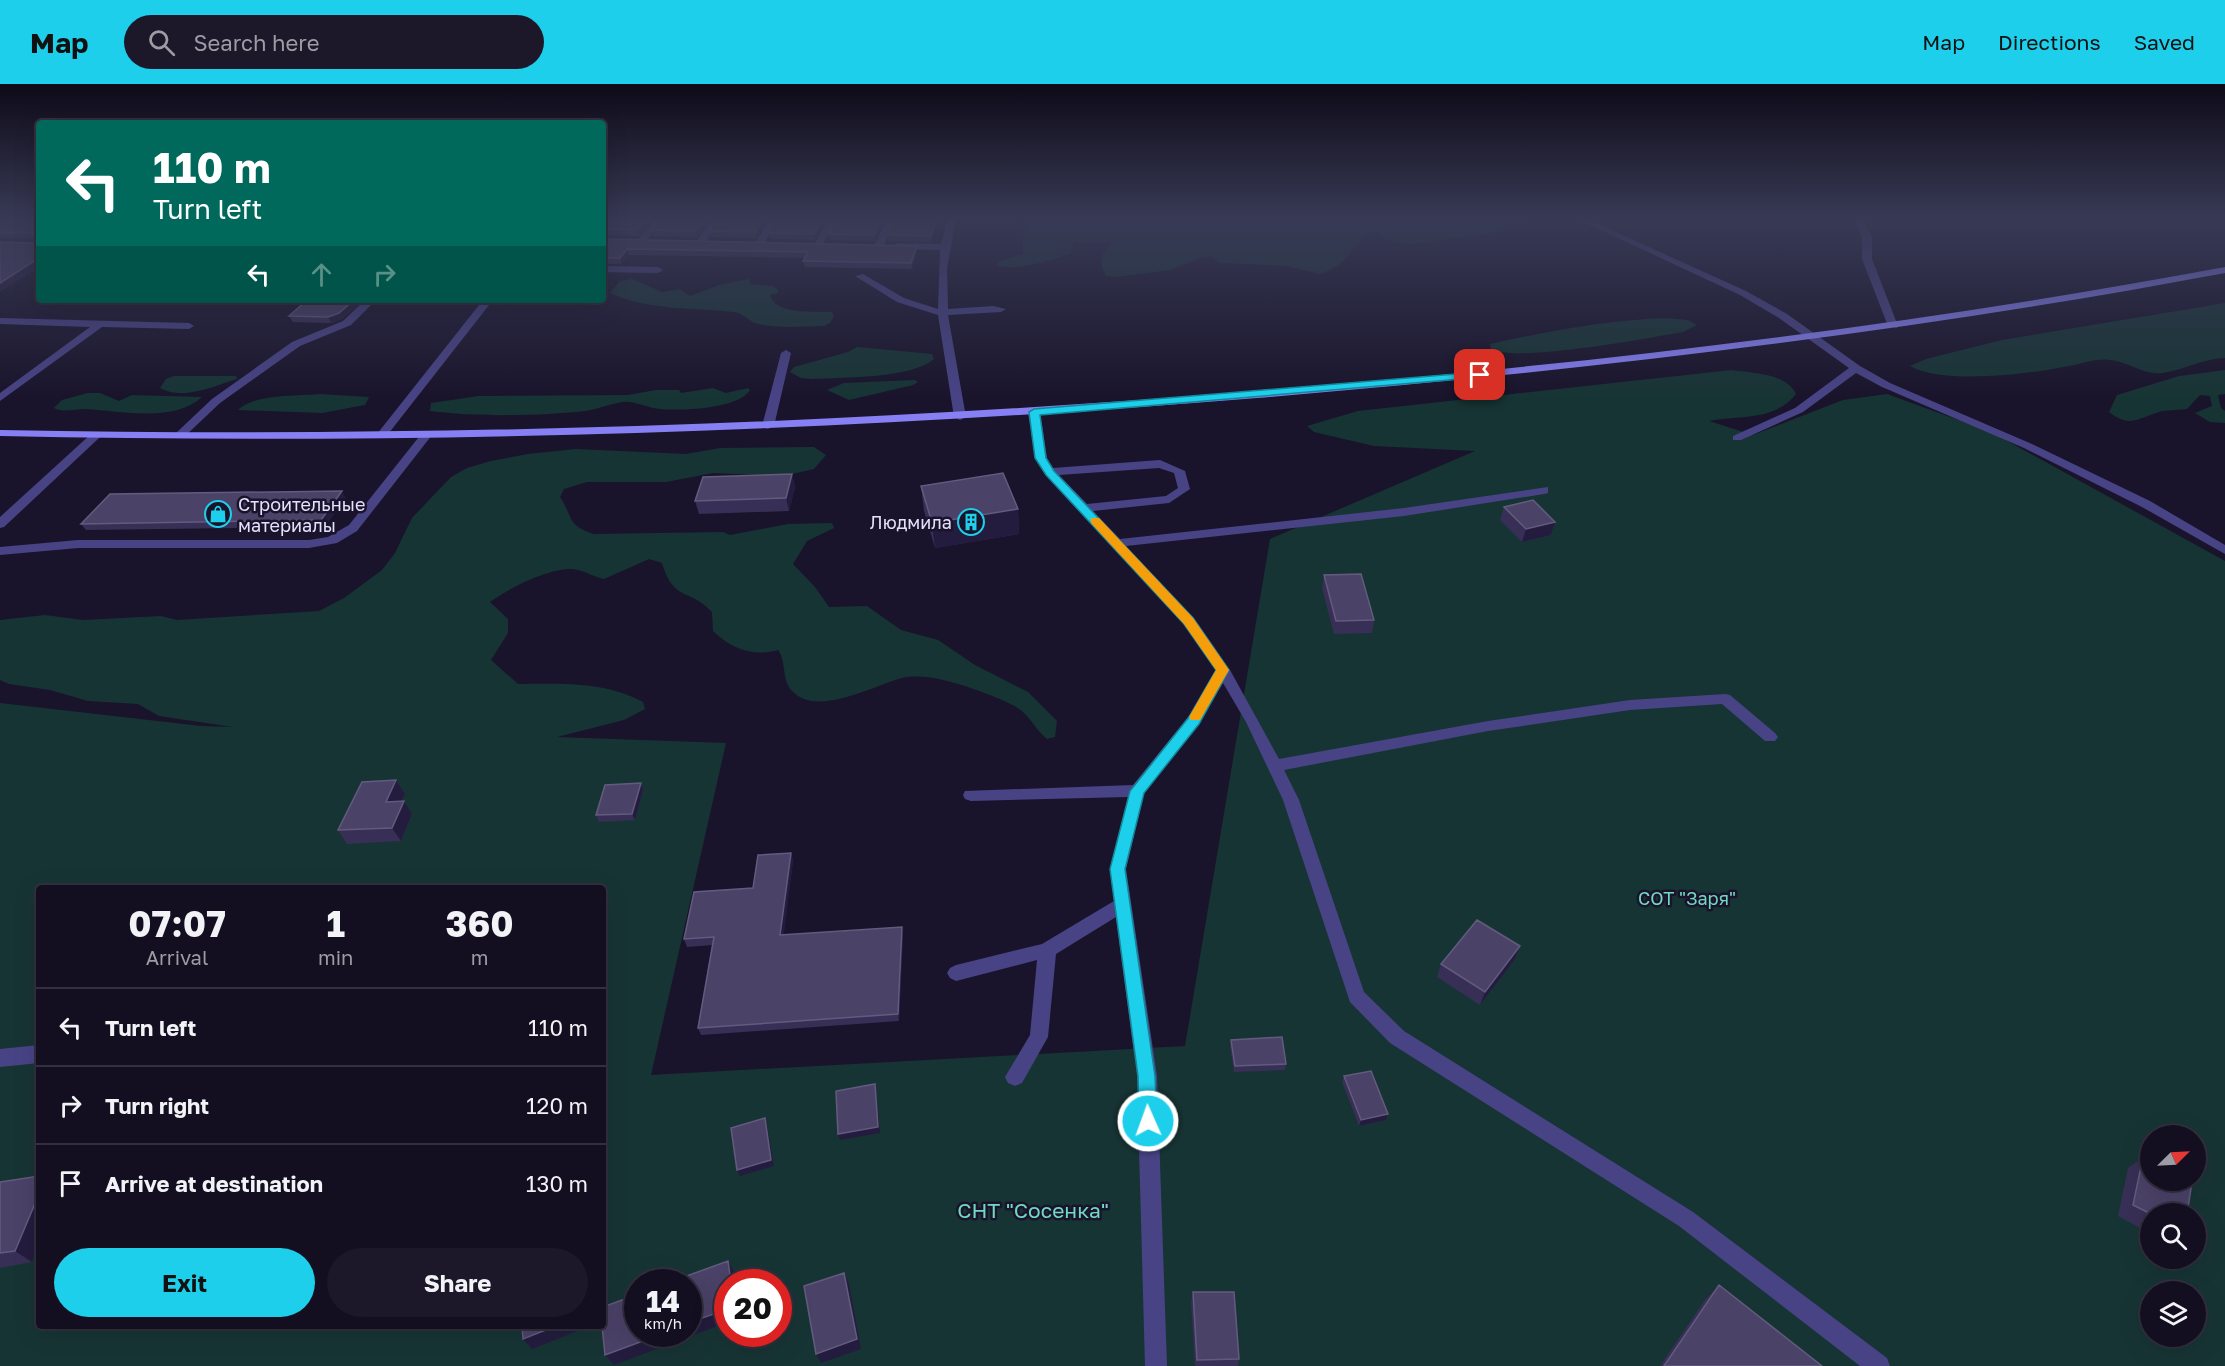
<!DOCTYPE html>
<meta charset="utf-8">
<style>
:root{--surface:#130f20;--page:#1c1829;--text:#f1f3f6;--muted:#9d9ca5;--line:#322f3e;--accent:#1ecfeb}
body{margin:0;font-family:"Golos Text",sans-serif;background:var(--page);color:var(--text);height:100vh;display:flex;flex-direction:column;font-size:22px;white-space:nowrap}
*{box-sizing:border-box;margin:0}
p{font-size:20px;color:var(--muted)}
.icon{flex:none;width:33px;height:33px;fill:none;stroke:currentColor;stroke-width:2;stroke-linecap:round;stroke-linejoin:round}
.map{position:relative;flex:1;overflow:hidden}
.drawer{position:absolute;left:36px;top:801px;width:570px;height:444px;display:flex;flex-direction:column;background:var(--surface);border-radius:6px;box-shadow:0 6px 24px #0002,0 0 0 2px var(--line)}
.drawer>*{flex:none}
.banner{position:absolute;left:36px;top:36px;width:570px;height:183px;border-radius:6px;box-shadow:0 6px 24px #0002,0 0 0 2px var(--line);background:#00695c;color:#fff;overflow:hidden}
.needle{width:39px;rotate:66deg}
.controls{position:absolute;left:2140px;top:1041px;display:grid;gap:12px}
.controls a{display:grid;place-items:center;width:66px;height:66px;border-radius:50%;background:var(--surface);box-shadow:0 6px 24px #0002,0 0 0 2px var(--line);font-size:30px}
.speed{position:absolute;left:624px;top:1185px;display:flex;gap:12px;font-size:30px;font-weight:700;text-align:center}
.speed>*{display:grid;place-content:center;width:78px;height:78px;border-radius:50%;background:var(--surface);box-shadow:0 6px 24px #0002,0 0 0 2px var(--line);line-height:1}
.speed small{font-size:15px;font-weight:400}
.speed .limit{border:9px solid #d22;background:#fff;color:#111}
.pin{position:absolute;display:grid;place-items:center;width:51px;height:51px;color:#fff;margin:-26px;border-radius:12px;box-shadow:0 3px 9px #0006}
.me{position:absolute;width:66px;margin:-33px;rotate:358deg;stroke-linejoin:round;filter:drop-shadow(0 0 4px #0008)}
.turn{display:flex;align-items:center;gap:21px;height:126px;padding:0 18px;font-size:27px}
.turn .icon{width:78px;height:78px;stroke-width:2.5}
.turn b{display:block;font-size:42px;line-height:51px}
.lanes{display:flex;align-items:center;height:57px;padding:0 18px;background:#0003;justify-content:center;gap:30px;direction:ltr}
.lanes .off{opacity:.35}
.eta{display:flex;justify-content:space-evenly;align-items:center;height:102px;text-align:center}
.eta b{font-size:36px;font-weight:700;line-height:42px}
.primary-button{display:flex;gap:12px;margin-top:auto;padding:12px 18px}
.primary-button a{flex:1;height:69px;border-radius:36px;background:var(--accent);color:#111;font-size:24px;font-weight:700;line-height:69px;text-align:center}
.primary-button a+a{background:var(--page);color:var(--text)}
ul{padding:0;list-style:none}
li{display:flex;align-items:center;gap:18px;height:78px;padding:0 18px;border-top:2px solid var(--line)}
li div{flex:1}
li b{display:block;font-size:22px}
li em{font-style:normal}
header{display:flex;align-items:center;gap:36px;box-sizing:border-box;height:84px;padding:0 30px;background:var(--accent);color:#111}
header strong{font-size:28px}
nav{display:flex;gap:33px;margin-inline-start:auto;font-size:21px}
.search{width:420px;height:54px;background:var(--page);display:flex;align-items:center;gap:15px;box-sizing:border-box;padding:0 21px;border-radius:33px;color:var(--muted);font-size:22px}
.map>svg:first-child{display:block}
.green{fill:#173434;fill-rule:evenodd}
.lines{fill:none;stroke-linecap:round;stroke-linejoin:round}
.service{fill:#484385;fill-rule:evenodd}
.minor{fill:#484385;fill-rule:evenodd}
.secondary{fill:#8780f4;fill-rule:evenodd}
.wall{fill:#382f56}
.shaded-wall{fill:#241c3e}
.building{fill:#4b4268;stroke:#635b7f;stroke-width:1.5}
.route{fill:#1ecfeb;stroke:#148799;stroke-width:1.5}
.slow{fill:#f59e0b}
.labels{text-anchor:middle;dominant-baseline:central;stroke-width:5;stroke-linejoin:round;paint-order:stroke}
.poi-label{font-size:18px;fill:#e5e0fc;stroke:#19142b;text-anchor:start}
.park-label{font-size:18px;fill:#71d8c2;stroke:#19142b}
.near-park-label{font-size:21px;fill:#71d8c2;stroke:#19142b}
</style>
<header>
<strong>Map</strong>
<div class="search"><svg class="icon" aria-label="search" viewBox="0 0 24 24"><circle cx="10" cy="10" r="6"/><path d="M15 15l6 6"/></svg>Search here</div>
<nav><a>Map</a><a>Directions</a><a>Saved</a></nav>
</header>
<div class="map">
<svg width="2225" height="1282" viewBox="0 0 2225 1282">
<rect width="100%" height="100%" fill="#19142b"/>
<path class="green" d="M1040 135H1523L1525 137 1486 150 1405 161 1388 156 1377 148 1368 149 1342 178 1330 186 1320 190 1287 182 1219 179 1211 172 1202 173 1170 186 1115 193 1106 192C1097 175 1101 171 1113 158H1074L1070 170C1049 176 1018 188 997 181L999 177 1023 170C1023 153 1022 141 1040 135Z
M632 195 662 208 680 205 690 212 719 201 749 195 750 200 773 202 778 206V209L770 211C775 231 815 227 832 228L834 232 830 239 824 242C803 242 779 245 758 240 749 238 744 229 734 228 692 223 649 227 610 209L620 197Z
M2225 219V274C2204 274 2184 286 2162 289 2142 291 2128 277 2109 276 2095 274 2083 280 2069 282 2030 290 1944 301 1910 282L1926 275 2002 256Z
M1667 234 1688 236 1697 241 1683 248C1649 254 1516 279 1491 265L1490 260C1549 247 1608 236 1667 234Z
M857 263 932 270 934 275C911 295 844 293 812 295L801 294 790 288 794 283 848 268Z
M1731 286C1751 289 1787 289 1796 310 1774 338 1739 331 1709 337L1753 351 1843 316 1887 310 1991 348 2225 477V1282H0V619L201 642 233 643 159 632 138 620 88 617 50 606 9 600 0 596V536L45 531 83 536 161 532 177 536 319 527 344 514 382 486 395 469 412 434 451 393 467 384 491 377 528 370 576 365 686 370 720 364 814 363 826 371 814 385 783 392 713 389 666 398H587L564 405 560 413C574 434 566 441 594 450L723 448 730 451 788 440 832 439 834 444 807 457 793 480 815 503 829 523 867 522 901 546 938 556 975 581 1028 608 1057 637 1055 653 1047 655C1037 647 1032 636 1023 628 1010 616 961 600 943 596 932 593 912 591 902 594 875 601 818 633 793 608 781 597 787 578 778 566 753 573 731 565 713 547L712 528C689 503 674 519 662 479L649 475 604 495C594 493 583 486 573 485 548 484 509 504 490 518L508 535V549L491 576 518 600C561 600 604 597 643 618L645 625 624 636 557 653 726 659 651 991 1185 962 1270 455 1475 367 1374 362 1314 348 1307 342 1358 327ZM39 804H603V1242H39ZM2151 1052H2196V1096H2151ZM2151 1130H2196V1174H2151ZM638 1198H688V1250H638ZM728 1198H778V1250H728ZM2151 1208H2196V1252H2151Z
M2225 286V310L2218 311 2221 324 2225 327V339L2210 338 2195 329 2212 322 2210 312 2200 311 2187 325C2179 326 2170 326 2163 327 2140 332 2132 346 2109 328L2117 311 2179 292Z
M174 292H236L237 295C214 302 183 317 160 304L166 295Z
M915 296 918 298 913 301 849 316 827 306 844 299Z
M713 304 726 309 748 304 750 306C739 325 681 327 660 325 650 324 638 319 630 318 620 316 596 326 585 327 537 332 477 333 430 327L431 319 479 312 628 311 656 306H679L681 309Z
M88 309H100L119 317 132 311 202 313C173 339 122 327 86 325 75 325 64 329 54 324L62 316Z
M320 310 369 313 365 321 322 329 238 326C253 310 298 312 320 310Z"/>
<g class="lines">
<path class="service" d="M655 135H663L645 159H639L637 157Z
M713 135H721L704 160H698L696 158Z
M770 135H778L763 161H757L755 159Z
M829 135H837L822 162H816L814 160Z
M887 135H895L884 162 876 164 874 162Z
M948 135H956L947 184 948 225 993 222 1006 225 1001 228 948 231 966 333 960 336 954 333 938 231 897 218 855 192 863 190 904 214 938 225 940 166 897 165 892 162 897 159 941 160Z
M1577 135H1587L1746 207 1787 230 1860 282 1890 299 2032 360 2150 417 2225 461V470L2142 423 2024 364 1882 303 1856 289 1803 328 1741 356H1733V352L1795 324 1849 284 1779 234 1740 211Z
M1855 135H1863L1872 154V175L1898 242 1897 244 1888 242 1862 175V154Z
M603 182 658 183 663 186 658 189 603 188Z
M365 216H376L351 241 300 262 220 319 183 354H175V350L212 315 292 258 343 237Z
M483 216H493L385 354H377V350Z
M0 234 189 239 194 242 189 245 102 243 0 317V309L90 243 0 240Z
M786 266 791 269 774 342 768 345 764 344 762 342 781 269Z
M1034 325 1040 328 1047 374 1053 384 1160 376 1185 387 1190 405 1169 419 1093 427 1120 455 1404 424 1548 403V409L1544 410 1404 432 1126 462 1194 534 1230 586 1279 675 1488 637 1630 616 1725 610 1730 611 1775 649 1778 653 1775 657H1765L1722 620 1630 626 1488 647 1284 686 1299 716 1364 908 1404 947 1693 1128 1887 1274 1890 1282H1860L1679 1142 1390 959 1350 918 1283 716 1246 638 1223 599 1199 640 1144 709 1126 785 1157 992 1167 1282H1145L1137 992 1116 833 1056 870 1048 953 1022 999 1015 1002 1008 999 1005 993 1030 951 1037 876 956 897 950 894 947 889 950 884 956 881 1042 860 1114 817 1110 785 1128 713 971 717 965 715 963 711 965 707 1133 701 1189 632 1216 586 1184 540 1046 391 1035 374 1028 328ZM1159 384 1174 389 1178 404 1166 412 1087 420 1059 391Z
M426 348 432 351 357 447 337 459 309 464H78L0 471V463L78 456H309L328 453 349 441 422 349Z
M39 961V979L0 983V965Z"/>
<path class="minor" d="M95 349 101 352 99 354 4 443 0 444V433L91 350Z"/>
<path class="secondary" d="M2225 183V189C1905 249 1582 287 1257 314 838 348 420 361 0 352V346C420 354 838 341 1256 307 1581 281 1904 243 2225 183Z"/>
</g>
<path class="wall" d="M0 135H39V183L1 207H0V158L35 159 38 157 37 155 0 154Z
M603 135H653L639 152 603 151Z
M710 135 697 153 653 152 652 146Z
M768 135 756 154 711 153 710 147Z
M776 135H827L815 156 770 155 769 149Z
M836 135H885L875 157 829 156 828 150Z
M894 135H940L931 158 888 157V151Z
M963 135H1017L968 142Z
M603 155 917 168 912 185 805 183 803 177 805 174 629 171 621 180H603Z
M307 216H364L342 235 331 239 293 238 289 232Z
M792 390 795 403 789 427 699 430 695 417Z
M921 402 1018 425 1019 450 935 464 924 427Z
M346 414 324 443 86 446 81 440Z
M1504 423 1555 438 1551 451 1522 458 1500 436Z
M1324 491 1374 536 1372 549 1334 550 1322 504Z
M396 696 405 710 401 717H404L412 730 401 757 347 760 338 746Z
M641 699 643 706 635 736 599 738 596 731Z
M791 769 793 777 783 851 903 850 899 937 701 951 698 944 712 861 687 863 684 855 753 804Z
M1520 862 1515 875 1480 921 1437 893 1441 880Z
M1231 956 1286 980 1285 986 1234 988 1230 962Z
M1344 992 1388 1030 1386 1036 1359 1042 1342 998Z
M2143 1073 2151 1130V1150L2118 1132 2128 1084Z
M0 1098 32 1178 0 1184Z
M1719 1201 1822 1282H1660L1705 1216Z
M1193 1208 1239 1275 1238 1282H1195L1191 1219Z"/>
<path class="shaded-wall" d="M647 135H653L639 152 637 146Z
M705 135H710L697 153 695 147Z
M763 135H768L756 154 755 148Z
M822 135H827L815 156 814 150Z
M881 135H885L875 157 874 151Z
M937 135H940L931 158V152Z
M980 135H1017L968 142V137Z
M917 162V168L912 185 911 179Z
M627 165 629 171 621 180 620 174Z
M34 177 38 183 1 207 0 205V199Z
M354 216H364L342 235 331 239 328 233Z
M792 390 795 403 789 427 786 414Z
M342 407 346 414 324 443 321 436Z
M1018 425 1019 450 935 464 932 439Z
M1555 438 1551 451 1522 458 1526 445Z
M396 696 405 710 394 731 386 718Z
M641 699 643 706 635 736 632 730Z
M404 717 412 730 401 757 392 744Z
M791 769 793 777 783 858 780 851Z
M902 843 903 850 899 937 898 930Z
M1520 862 1515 875 1480 921 1485 908Z
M875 1000 876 1006 880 1049 840 1056 838 1050Z
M1388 1030 1386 1036 1359 1042 1361 1036Z
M765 1034 767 1040 774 1082 740 1092 737 1086Z
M39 1110V1161L32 1178 15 1167Z
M728 1177 734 1188 736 1198H731Z
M844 1189 849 1200 861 1265 821 1279 816 1270Z
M728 1225V1238L614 1281 605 1271 662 1250H688V1239Z
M556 1242H582V1245L532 1265 523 1255Z"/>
<path class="building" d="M0 135H39V177H34L0 199V158L35 159 38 157 35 149H0Z
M603 135H647L637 146 603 145Z
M660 135H705L695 147 652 146Z
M719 135H763L755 148 710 147Z
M776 135H822L814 150 769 149Z
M836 135H881L874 151 828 150Z
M894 135H937L931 152 888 151Z
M966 135H980L968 137Z
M603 155 917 162 911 179 803 177 808 168 627 165 620 174H603Z
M307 216H354L339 229 328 233 289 232Z
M1003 389 1018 425 932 439 921 402Z
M792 390 786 414 695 417 703 393Z
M342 407 321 436 81 440 110 410Z
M1533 416 1555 438 1526 445 1504 423Z
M1361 490 1374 536 1336 537 1324 491Z
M396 696 386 718 404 717 392 744 338 746 362 698Z
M641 699 632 730 596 731 605 701Z
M791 769 780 851 902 843 898 930 698 944 714 853 684 855 694 808 753 804 758 771Z
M1477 836 1520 862 1485 908 1441 880Z
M1282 953 1286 980 1235 982 1231 956Z
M1371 987 1388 1030 1361 1036 1344 992Z
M875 1000 878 1043 838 1050 836 1007Z
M765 1034 771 1076 737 1086 731 1044Z
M2143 1073 2151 1077V1096H2190L2192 1098 2187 1130H2151L2133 1121Z
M39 1092V1110L15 1167 0 1169V1098Z
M728 1177 731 1198H728V1225L688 1239V1198H670Z
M844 1189 857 1255 816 1270 804 1202Z
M1719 1201 1822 1282H1664Z
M1193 1208H1234L1239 1275 1197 1276Z
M638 1210V1250H662L605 1271 602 1242H603V1223Z
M522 1242H556L523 1255Z"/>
<linearGradient id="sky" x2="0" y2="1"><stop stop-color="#0e0b18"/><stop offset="0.43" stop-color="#383a55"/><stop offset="1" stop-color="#383a55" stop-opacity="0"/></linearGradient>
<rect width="2225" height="314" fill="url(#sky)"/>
<path class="route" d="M1480 288 1485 291 1484 293 1040 331 1046 374 1054 387 1193 534 1229 586 1199 640 1144 709 1125 785 1155 992 1157 1037 1154 1043 1148 1045 1142 1043 1139 1037 1138 992 1110 785 1130 707 1189 633 1216 586 1184 540 1046 391 1035 374 1029 328 1034 325Z"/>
<path class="slow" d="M1091 434H1099L1193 534 1229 586 1200 636H1191L1189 633 1216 586 1184 540 1091 439Z"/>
<defs>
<symbol id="shop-ring" viewBox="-11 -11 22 22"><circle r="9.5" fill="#19142b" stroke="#1ecfeb" stroke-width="1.5"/><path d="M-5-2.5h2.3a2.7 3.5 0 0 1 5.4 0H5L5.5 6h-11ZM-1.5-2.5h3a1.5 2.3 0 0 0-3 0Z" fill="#1ecfeb"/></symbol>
<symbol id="building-ring" viewBox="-11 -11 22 22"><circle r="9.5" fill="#19142b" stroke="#1ecfeb" stroke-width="1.5"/><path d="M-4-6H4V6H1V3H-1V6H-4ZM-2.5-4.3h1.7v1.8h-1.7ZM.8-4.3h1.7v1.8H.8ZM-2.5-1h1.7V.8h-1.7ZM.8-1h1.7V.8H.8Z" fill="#1ecfeb"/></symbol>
</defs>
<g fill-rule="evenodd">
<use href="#shop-ring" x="203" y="415" width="30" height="30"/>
<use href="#building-ring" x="956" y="423" width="30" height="30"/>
</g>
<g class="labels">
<g class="poi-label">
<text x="238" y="420">Строительные<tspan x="238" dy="21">материалы</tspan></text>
<text x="952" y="438" text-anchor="end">Людмила</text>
</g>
<g class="park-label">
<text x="1687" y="814">СОТ "Заря"</text>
</g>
<g class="near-park-label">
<text x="1033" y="1126">СНТ "Сосенка"</text>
</g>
</g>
</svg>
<div class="controls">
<a><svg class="needle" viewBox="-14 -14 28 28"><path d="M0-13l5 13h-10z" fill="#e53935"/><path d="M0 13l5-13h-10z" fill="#9d9ca5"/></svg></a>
<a><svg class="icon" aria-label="search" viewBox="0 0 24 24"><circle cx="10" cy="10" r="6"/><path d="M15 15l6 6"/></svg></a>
<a><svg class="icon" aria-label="layers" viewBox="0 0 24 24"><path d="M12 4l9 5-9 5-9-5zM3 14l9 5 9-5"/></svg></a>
</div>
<div class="speed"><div>14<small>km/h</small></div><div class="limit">20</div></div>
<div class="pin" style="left:1480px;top:291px;background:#d93025"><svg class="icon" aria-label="arrive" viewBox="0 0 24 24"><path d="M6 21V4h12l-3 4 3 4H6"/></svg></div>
<svg class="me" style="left:1148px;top:1037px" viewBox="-20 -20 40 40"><circle r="17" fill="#1ecfeb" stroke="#fff" stroke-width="3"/><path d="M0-11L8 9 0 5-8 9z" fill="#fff"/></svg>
<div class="banner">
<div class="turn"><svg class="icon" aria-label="left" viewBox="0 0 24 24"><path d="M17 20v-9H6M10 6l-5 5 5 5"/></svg><div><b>110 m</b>Turn left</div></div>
<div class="lanes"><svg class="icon" aria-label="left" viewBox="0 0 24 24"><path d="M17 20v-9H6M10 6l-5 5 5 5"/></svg><svg class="icon off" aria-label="ahead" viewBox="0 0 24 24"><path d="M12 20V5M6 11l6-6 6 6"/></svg><svg class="icon off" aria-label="right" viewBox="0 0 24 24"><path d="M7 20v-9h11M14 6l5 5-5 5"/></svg></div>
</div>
<section class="drawer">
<div class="eta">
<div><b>07:07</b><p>Arrival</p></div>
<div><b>1</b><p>min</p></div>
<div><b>360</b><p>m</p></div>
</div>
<ul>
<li><svg class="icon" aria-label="left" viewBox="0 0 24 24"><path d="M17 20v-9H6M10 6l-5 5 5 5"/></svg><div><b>Turn left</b></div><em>110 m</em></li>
<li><svg class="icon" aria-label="right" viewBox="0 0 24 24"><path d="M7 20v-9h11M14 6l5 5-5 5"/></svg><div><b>Turn right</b></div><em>120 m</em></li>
<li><svg class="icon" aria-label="arrive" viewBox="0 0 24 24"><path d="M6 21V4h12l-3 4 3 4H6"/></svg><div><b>Arrive at destination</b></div><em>130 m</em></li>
</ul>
<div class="primary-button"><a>Exit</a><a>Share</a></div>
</section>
</div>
